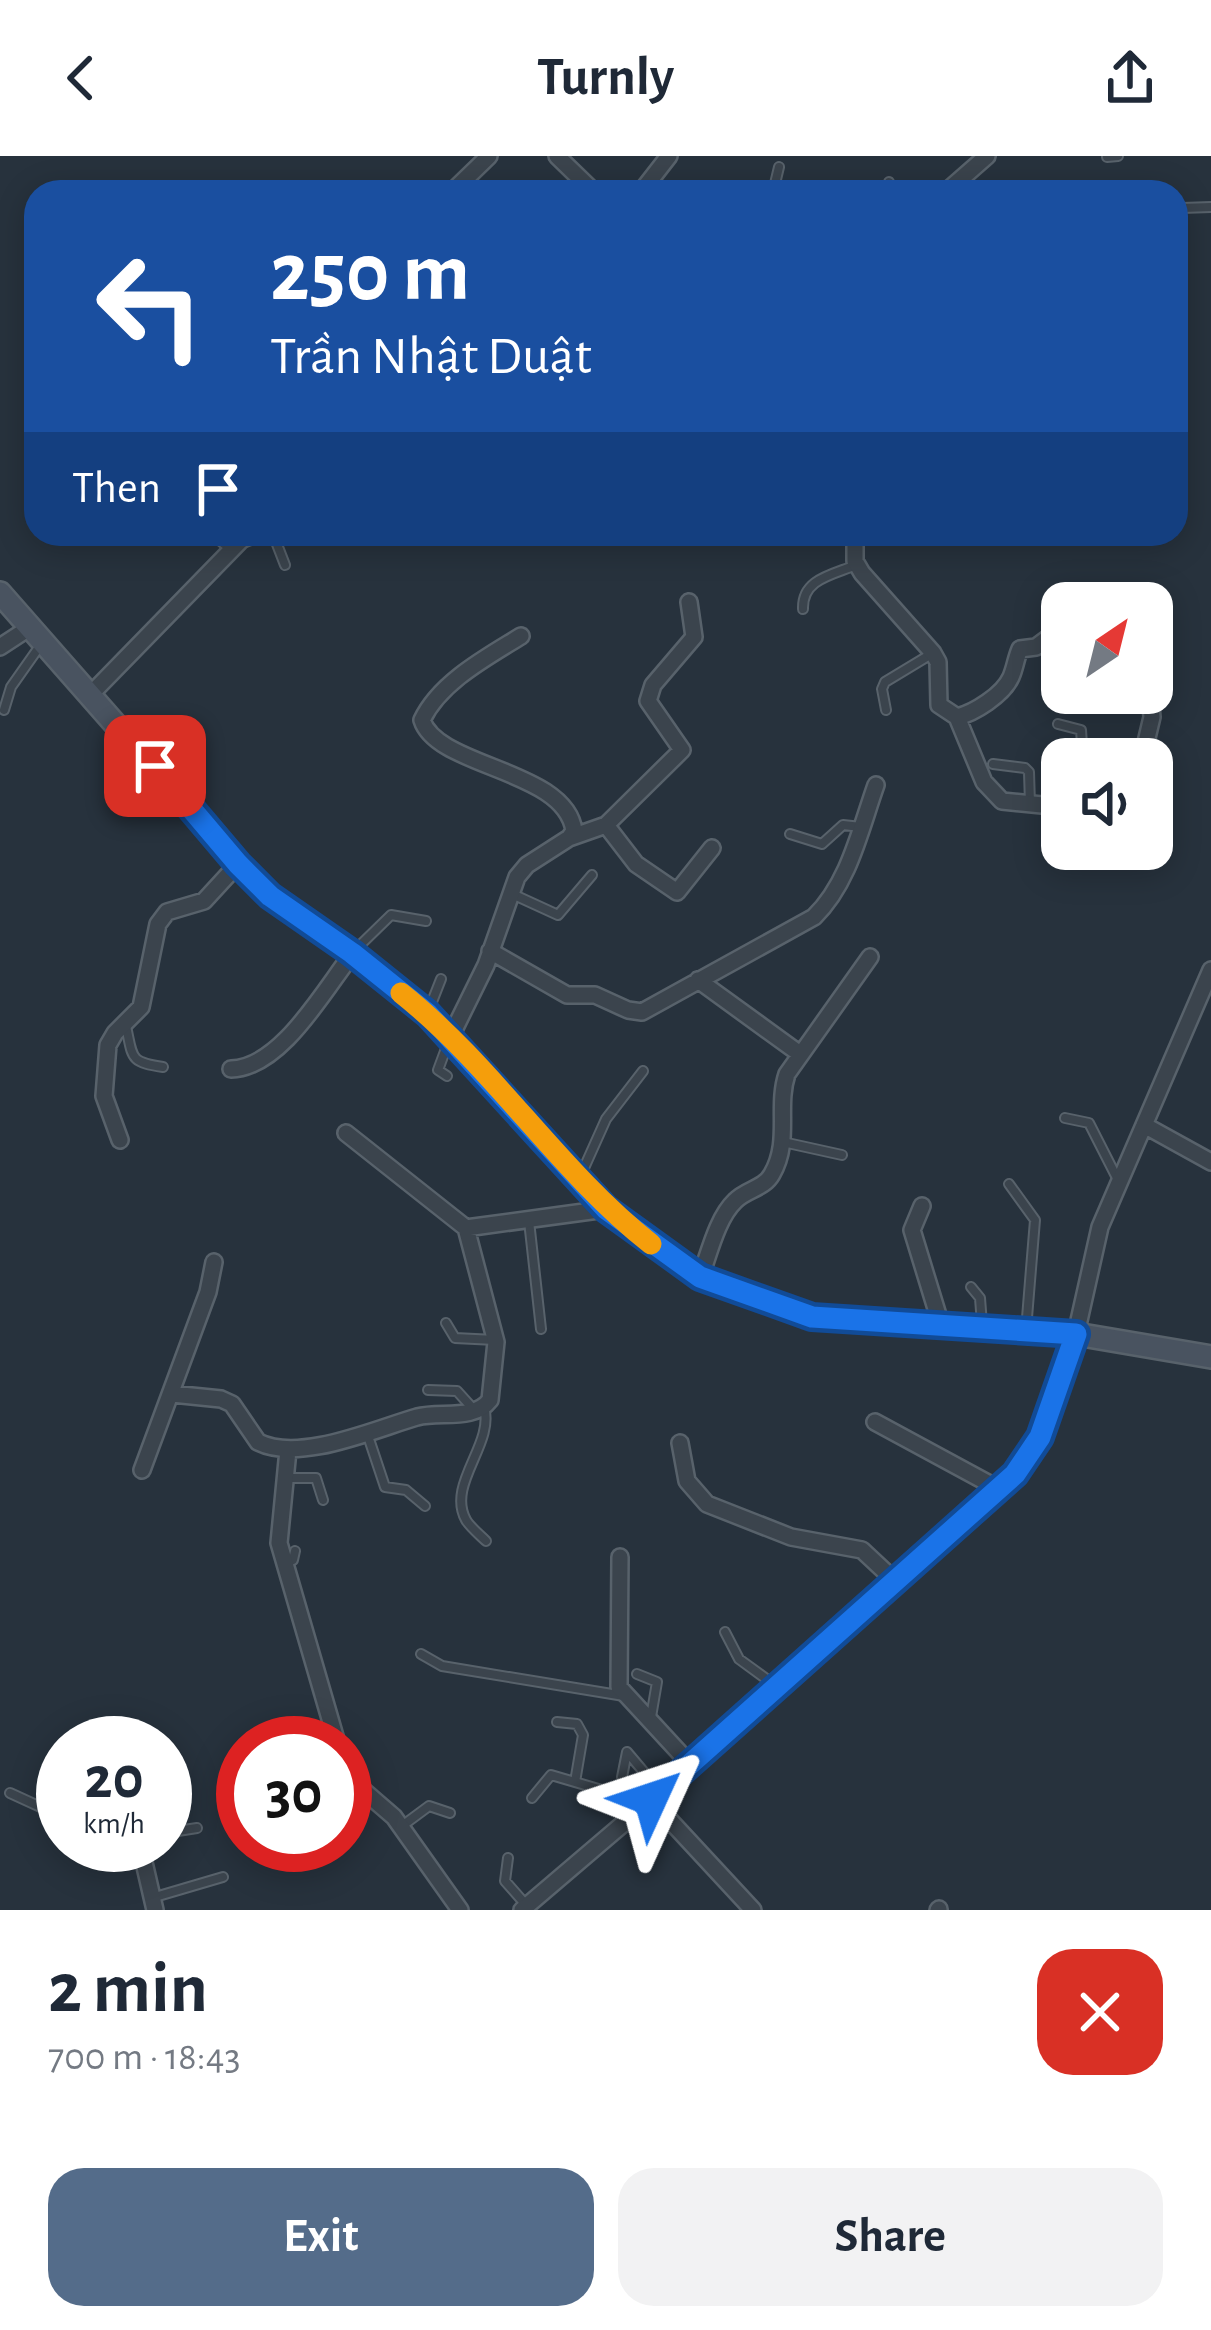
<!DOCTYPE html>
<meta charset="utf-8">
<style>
:root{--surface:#fff;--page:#f2f2f3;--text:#1f2937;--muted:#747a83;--accent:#546c8a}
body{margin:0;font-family:"Alegreya Sans",sans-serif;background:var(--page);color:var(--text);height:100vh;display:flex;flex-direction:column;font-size:45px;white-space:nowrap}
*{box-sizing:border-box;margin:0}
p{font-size:39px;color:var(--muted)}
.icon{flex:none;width:66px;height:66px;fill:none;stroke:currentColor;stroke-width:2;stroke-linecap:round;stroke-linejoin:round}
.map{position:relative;height:1754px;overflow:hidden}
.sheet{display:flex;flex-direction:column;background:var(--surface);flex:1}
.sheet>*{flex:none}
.hud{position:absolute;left:24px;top:24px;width:1164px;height:366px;border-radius:36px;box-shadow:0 6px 30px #0003;background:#1a4fa0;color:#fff;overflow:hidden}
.needle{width:78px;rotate:35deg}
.controls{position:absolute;left:1041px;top:426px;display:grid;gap:24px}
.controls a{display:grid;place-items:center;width:132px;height:132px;border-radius:24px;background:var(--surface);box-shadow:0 6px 30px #0003;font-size:60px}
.speed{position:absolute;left:36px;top:1560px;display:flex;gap:24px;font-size:60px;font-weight:700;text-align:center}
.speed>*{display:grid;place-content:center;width:156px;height:156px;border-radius:50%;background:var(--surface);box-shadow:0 6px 30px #0003;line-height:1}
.speed small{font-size:30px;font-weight:400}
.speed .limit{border:18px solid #d22;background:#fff;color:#111}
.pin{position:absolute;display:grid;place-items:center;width:102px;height:102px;color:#fff;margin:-51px;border-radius:24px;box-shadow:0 6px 18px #0006}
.me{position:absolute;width:132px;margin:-66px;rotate:48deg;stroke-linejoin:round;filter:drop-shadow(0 0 9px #0008)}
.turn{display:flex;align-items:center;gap:42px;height:252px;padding:0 48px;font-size:54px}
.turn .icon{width:156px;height:156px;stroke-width:2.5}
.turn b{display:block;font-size:84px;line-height:102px}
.then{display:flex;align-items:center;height:114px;padding:0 48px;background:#0003;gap:24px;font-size:45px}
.round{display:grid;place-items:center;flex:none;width:126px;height:126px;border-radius:36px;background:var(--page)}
.overview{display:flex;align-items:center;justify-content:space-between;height:204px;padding:0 48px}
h1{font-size:72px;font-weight:600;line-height:90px}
.button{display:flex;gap:24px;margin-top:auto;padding:24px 48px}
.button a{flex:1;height:138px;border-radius:36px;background:var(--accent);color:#fff;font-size:48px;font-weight:600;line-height:138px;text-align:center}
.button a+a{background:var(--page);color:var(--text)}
header{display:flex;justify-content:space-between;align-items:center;height:156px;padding:0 48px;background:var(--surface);font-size:54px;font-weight:600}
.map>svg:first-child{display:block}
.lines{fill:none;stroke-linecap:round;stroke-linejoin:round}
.lane-casing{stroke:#58626b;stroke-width:12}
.street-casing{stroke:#58626b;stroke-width:20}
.secondary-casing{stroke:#58626b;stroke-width:26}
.lane{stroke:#3b444d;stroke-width:8}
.street{stroke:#3b444d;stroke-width:15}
.secondary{stroke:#495360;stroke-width:21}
.route-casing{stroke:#114b97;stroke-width:30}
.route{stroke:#1a73e8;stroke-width:21}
.slow{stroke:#f59e0b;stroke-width:21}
</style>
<header><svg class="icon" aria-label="back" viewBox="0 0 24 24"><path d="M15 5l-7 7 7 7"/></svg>Turnly<svg class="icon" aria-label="share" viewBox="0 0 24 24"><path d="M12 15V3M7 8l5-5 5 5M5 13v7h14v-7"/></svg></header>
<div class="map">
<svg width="1211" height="1754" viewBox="0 0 1211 1754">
<rect width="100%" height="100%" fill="#27323d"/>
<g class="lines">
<defs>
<path id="lane" d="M1107 1 1118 0
M773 36 779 11
M886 36 889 26
M1182 52 1211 51
M212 378 230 393
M273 378 285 409
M246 386 266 378
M803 453C802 423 832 419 856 409
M4 554 11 531 42 487
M886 554 882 533 885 526 933 497
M1058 568 1081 574 1083 603
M181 590 197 618 181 639
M993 608 1025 612 1029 616 1030 648
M790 678 822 688 843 669 861 671
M510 737 558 759 592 719
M353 796 391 759 426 765
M428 856 441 823
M126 870C133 902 129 906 163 911
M447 920 438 914 448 887
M1065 962 1089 967 1118 1024
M783 986 842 999
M580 1021 606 963 643 915
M1009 1028 1035 1064 1026 1174
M529 1065 541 1173
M971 1131 980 1142 982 1168
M446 1167 455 1182 495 1184
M428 1234 457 1235 476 1256
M484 1251C495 1288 446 1328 466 1364 470 1371 480 1379 486 1385
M368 1280 385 1331 406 1334 425 1350
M286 1322H316L323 1344
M285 1406 293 1404 295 1395
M725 1476 739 1503 776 1530
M421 1498 442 1510 624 1540
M637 1518 657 1526 651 1561
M557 1566 577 1568 583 1579 575 1626
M622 1621 627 1596 660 1635
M10 1637 58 1659
M532 1642 551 1619 646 1647
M402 1670 429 1650 450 1657
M165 1677 197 1672
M508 1702 505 1725 527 1750
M155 1741 223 1721"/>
<path id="street" d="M557 0 594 36
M452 36 489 0
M641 36 669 0
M946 36 987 0
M855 378V405L862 417 933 497 938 506 939 549 957 561C974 557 1003 539 1011 521 1015 512 1016 502 1020 493L1036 491 1048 482
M521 480C487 501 440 526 422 564 437 612 566 613 574 675L569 682
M0 491 29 472
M1137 537 1151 549 1152 561 1142 603
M91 538 247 378
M957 561 984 626 1002 645 1062 651
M606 669 636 708 677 736 712 692
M490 795 567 839H595L628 854 642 856 814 761C849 727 860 674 876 629
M698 824 800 898
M451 880 486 809 517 721 527 709 569 682 606 669 682 594 648 545 653 529 694 481 689 446
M231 913C281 912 324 834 353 797
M1144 969 1211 1006
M120 984 104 940 108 889 115 877 141 851 158 768 167 756 204 745 238 708
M922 1050 912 1074 941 1169
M466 1072 606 1053
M700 1122C709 1098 717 1062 735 1045 746 1033 764 1033 772 1018 791 985 776 951 787 918L870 801
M172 1238 221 1243 232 1248 258 1286C300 1307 375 1273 417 1261 441 1255 474 1265 490 1244L496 1186 466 1072 346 977
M875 1266 997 1332
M680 1287 687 1325 707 1348 791 1381 862 1394 893 1423
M288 1294 279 1387 337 1587
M142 1314 208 1136 214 1106
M620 1401 619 1531 690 1608
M345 1612 357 1629 394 1661 460 1754
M47 1632 63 1659
M651 1644 753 1754
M140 1689 155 1754
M522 1754 651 1644 1029 1302 1076 1178 1100 1071 1211 814
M938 1754 939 1753"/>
<path id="secondary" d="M0 437 238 708 270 740 353 797 427 858 606 1053 700 1122 812 1161 1076 1178 1211 1201"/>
</defs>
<use href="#lane" class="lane-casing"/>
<use href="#street" class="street-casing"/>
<use href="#secondary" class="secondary-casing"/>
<use href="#lane" class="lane"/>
<use href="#street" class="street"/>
<use href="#secondary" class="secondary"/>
</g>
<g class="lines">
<defs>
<path id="route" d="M155 610 238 708 270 740 352 797 428 858 606 1053 700 1121 812 1161 1076 1178 1040 1281 1015 1318 651 1643"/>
</defs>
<use href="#route" class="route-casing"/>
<use href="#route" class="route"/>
<path class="slow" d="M401 837C494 911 558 1015 651 1088"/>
</g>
</svg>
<div class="controls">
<a><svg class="needle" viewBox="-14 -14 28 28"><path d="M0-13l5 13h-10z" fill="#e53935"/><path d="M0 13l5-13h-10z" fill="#747a83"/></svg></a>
<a><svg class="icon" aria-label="sound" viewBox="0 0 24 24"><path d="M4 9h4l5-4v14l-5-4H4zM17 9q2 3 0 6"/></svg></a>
</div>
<div class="speed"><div>20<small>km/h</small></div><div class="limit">30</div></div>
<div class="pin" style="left:155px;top:610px;background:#d93025"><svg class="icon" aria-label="arrive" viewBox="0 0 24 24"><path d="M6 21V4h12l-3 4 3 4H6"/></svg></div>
<svg class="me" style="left:651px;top:1643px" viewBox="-20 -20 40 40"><path d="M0-17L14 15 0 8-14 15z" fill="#1a73e8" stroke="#fff" stroke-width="4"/></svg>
<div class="hud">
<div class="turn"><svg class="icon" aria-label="left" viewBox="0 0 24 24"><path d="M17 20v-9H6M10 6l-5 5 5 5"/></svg><div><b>250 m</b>Trần Nhật Duật</div></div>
<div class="then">Then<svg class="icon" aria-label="arrive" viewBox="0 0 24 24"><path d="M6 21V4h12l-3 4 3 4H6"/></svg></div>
</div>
</div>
<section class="sheet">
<div class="overview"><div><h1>2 min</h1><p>700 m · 18:43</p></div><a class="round" style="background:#d93025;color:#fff"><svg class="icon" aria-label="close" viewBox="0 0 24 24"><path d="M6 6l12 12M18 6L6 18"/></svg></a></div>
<div class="button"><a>Exit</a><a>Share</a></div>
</section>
